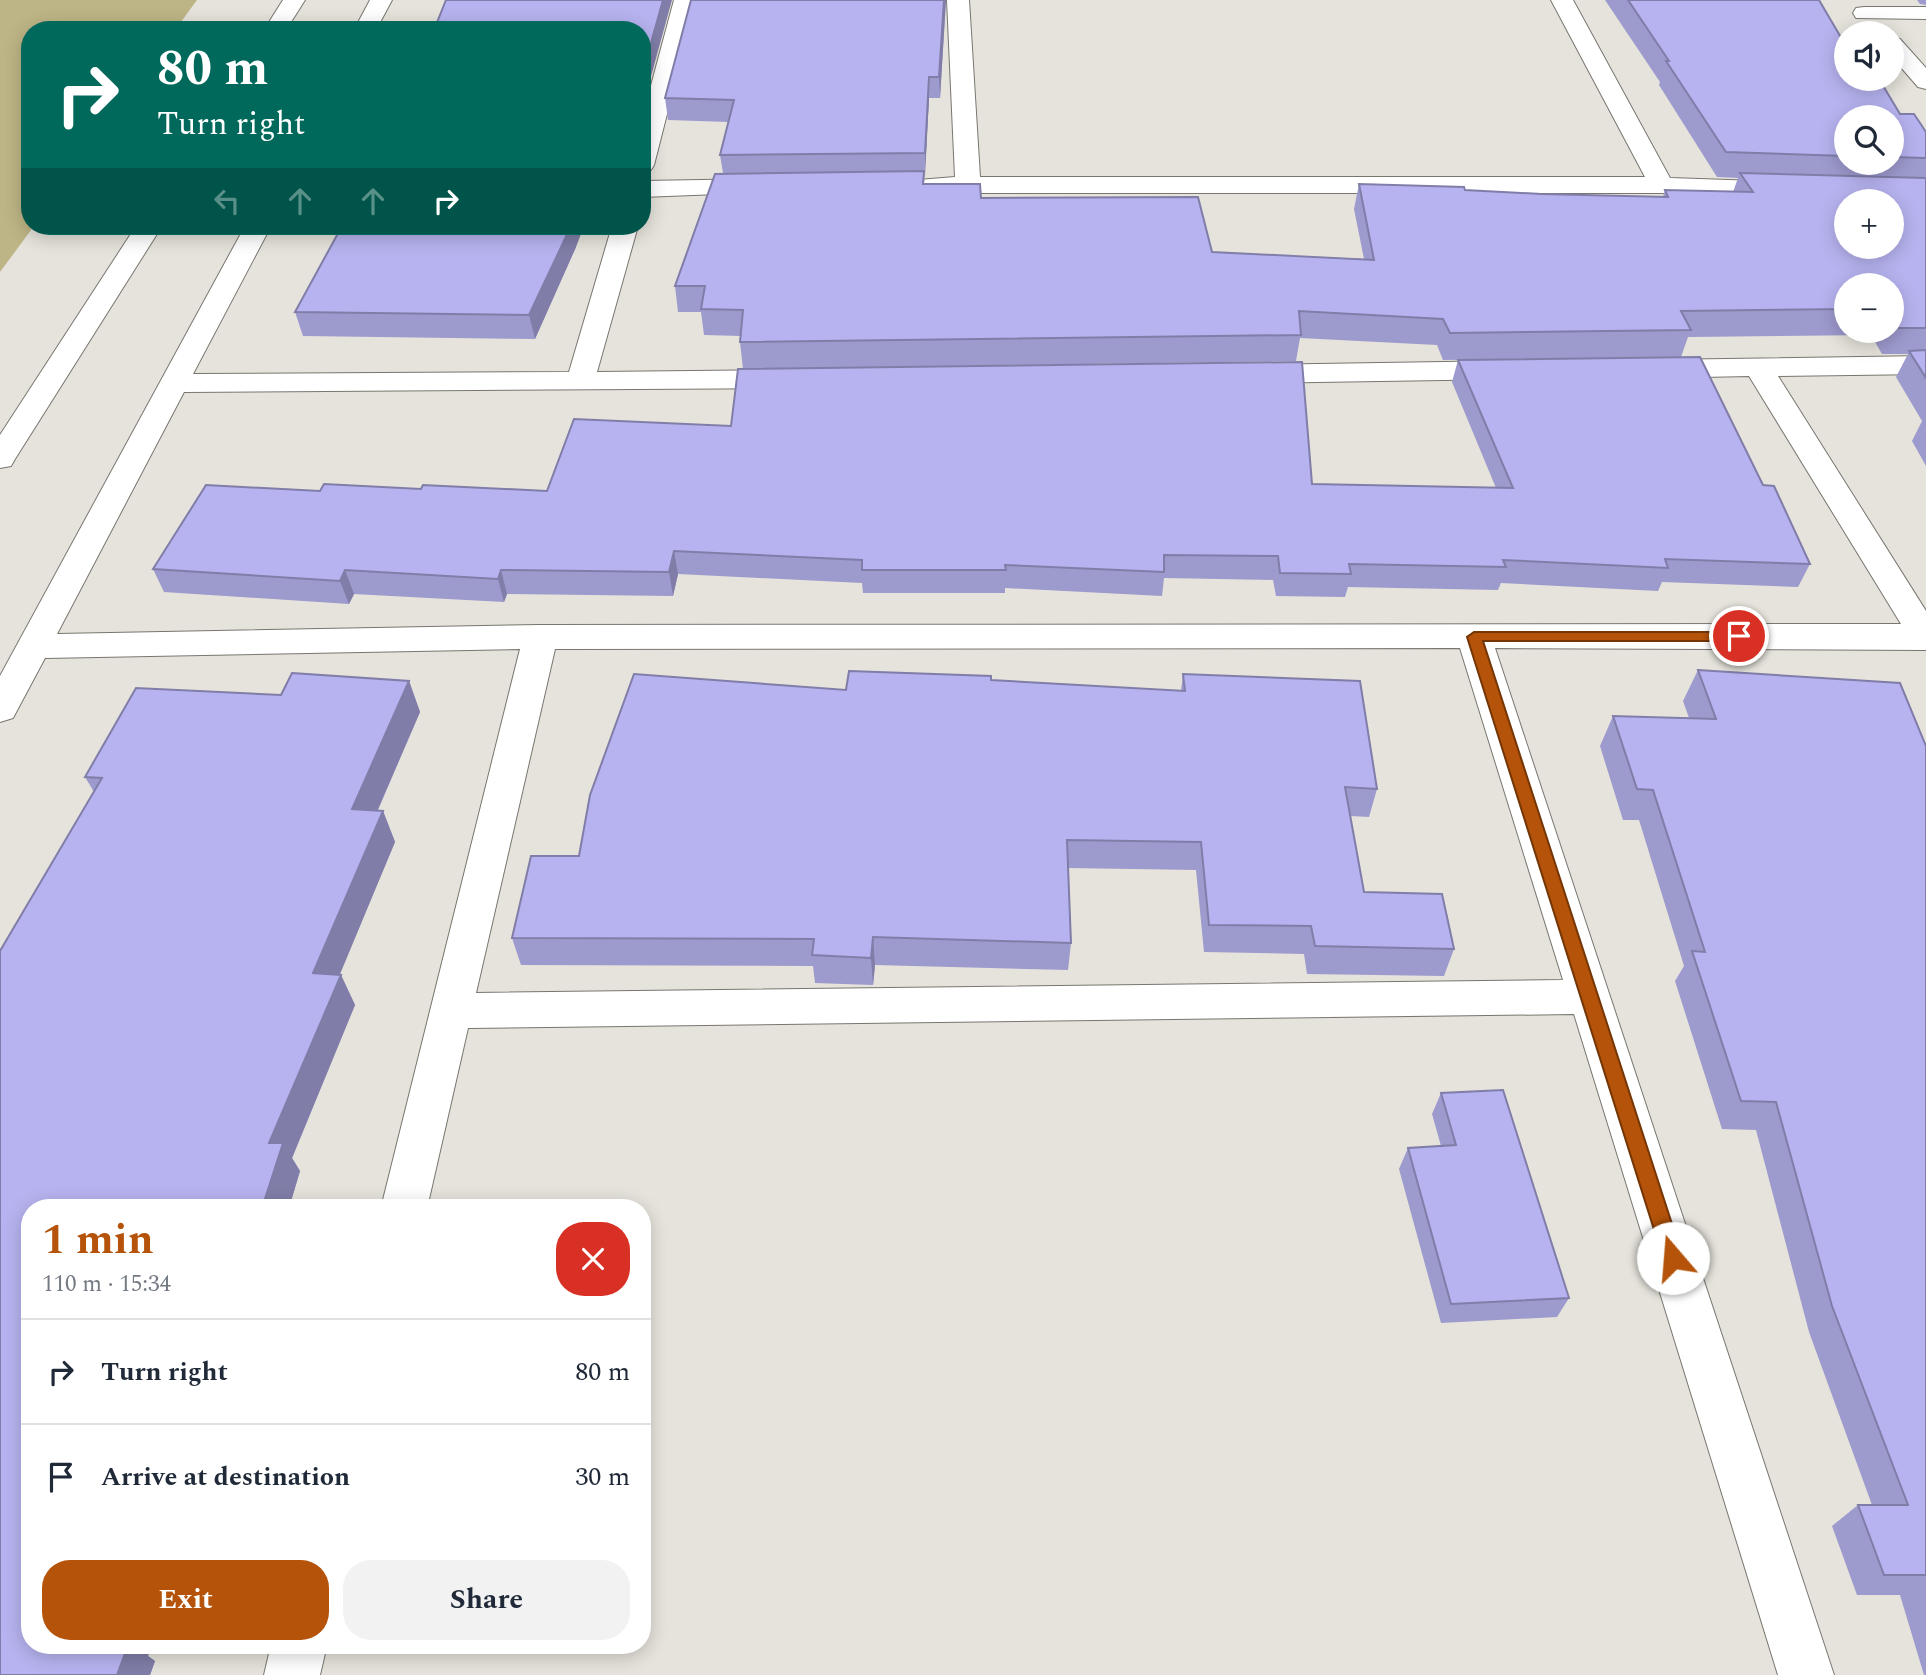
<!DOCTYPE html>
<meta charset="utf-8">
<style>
:root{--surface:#fff;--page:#f2f2f3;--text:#1f2937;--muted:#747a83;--line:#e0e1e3;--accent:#b45309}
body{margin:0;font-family:Spectral,serif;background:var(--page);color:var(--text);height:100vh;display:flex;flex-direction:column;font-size:26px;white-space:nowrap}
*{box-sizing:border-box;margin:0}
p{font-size:23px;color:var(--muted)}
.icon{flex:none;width:38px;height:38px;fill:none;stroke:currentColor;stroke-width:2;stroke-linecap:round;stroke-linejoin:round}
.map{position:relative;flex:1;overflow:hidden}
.details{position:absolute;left:21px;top:1199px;width:630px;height:455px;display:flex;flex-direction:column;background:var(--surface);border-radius:28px;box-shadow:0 4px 18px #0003}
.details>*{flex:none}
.banner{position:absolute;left:21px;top:21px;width:630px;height:214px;border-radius:28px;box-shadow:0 4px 18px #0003;background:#00695c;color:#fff;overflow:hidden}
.fabs{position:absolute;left:1834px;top:21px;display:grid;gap:14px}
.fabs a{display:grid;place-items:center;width:70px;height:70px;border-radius:50%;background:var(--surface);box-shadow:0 4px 18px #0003;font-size:35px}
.pin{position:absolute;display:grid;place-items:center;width:60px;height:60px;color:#fff;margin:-30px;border:4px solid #fff;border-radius:50%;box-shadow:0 2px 7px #0007}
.me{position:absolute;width:77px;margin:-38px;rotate:342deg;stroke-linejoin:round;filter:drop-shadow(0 0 5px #0008)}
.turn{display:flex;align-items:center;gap:24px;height:147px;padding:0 21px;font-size:32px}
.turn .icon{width:91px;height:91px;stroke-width:2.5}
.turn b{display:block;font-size:49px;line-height:60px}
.lanes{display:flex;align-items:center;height:66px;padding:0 21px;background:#0003;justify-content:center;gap:35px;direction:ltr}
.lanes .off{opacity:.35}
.round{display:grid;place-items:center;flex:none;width:74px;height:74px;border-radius:28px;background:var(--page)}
.overview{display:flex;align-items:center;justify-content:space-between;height:119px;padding:0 21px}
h1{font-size:42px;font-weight:700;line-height:52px;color:var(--accent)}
.action{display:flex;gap:14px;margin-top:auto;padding:14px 21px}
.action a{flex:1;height:80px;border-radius:28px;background:var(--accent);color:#fff;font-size:28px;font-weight:700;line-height:80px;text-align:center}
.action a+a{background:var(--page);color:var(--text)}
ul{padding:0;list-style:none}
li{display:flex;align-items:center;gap:21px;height:105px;padding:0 21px;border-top:2px solid var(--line)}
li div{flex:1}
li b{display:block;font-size:26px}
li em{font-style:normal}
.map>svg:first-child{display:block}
.green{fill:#beb586}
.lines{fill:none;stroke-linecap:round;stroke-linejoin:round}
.minor-casing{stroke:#78766f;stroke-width:2}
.minor{fill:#fff;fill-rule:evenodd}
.wall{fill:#9d9ace;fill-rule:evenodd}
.shaded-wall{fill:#807da8}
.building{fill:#b7b3f0;stroke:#807da8;stroke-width:2;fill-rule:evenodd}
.route{fill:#b45309;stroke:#753606;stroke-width:2}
</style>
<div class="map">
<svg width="1926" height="1675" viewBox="0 0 1926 1675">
<rect width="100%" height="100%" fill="#e5e3db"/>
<path class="green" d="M0 0H197L175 30H30V226H34L0 272Z"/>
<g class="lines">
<defs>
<path id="minor" d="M283 0H305L286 30H264Z
M370 0H392L376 30H354Z
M674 0H696L654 165 651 170 642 172V119Z
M947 0H969L980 177H1645L1551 0H1573L1670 178 1787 182 1796 185 1800 190 1796 195 1787 198 1661 193H927L918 190 914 185 918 180 955 177Z
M1864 7H1926V19L1856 18 1853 13 1856 8Z
M1892 37 1900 39 1926 68V89L1918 87 1892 57Z
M762 179 771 182 775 187 771 192 642 197V181Z
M136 226H162L15 459 11 466 0 468V435Z
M245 226H271L193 374 569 372 612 226H638L597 372 790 370 800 373 805 379 800 385 790 388 184 392 57 634 540 625 1901 624 1749 376 1655 378 1645 375 1641 369 1645 363 1655 360 1926 356V374L1778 376 1926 611V650L1495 648 1834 1675H1778L1574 1014 468 1028 427 1208H381L520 649 45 658 13 718 0 722V676ZM1460 648 1563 980 476 993 555 649Z
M1507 361 1517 364 1521 370 1517 376 1507 379 1249 383 1239 380 1235 374 1239 368 1249 365Z
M271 1645H327L320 1675H264Z"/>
</defs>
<use href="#minor" class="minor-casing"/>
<use href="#minor" class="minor"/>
</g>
<path class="wall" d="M946 0 940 98H929L924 184 1212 252 1364 259 1354 209 1359 184 1541 194 1663 197 1665 190 1733 192 1738 178 1717 177 1659 85 1660 82 1605 0H1819L1846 79 1900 114 1926 132V466L1912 441 1922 421 1896 377 1908 354H1882L1871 335 1688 337 1681 357 1443 360 1437 345 1300 338 1296 361 743 369 740 342 741 336 704 335 701 312H678L675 286 723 173 720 155 729 122 668 120 665 98ZM1846 117H1892V163H1846ZM1846 285H1892V331H1846Z
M1917 0H1926V5L1920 4Z
M576 247 535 339 303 336 295 312Z
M1458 360 1763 485 1810 564 1798 587 1662 582 1658 591 1501 583 1498 590 1348 587 1345 597 1276 596 1273 580 1164 578 1162 596 1005 588V593H863L862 583 678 574 673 596 507 594 504 602 354 594 349 604 164 592 153 569 320 491 421 489 547 491 1312 484 1496 488 1452 382Z
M1698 670 1926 746V1675H1924L1900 1595H1857L1832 1526 1858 1505H1872L1809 1332 1756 1130 1722 1129 1675 981 1684 966 1639 820H1623L1600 746 1613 716 1689 718 1683 701Z
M292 673 409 681 420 712 378 810 383 811 395 842 339 975H341L355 1005 292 1158 300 1171 289 1208H30V1645H152L148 1656 155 1661 150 1675H0V951L94 792 85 777 136 688 281 695Z
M1183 674 1377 789 1369 817 1350 816 1364 892 1454 949 1444 976 1307 974 1304 954 1204 952 1196 870 1068 868 1071 943 1068 970 875 965 873 985 815 983 813 966 521 965 512 938 579 856 846 690 991 680 1181 691Z
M1441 1093 1569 1298 1557 1317 1441 1323 1399 1169 1408 1148 1441 1146 1432 1114Z"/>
<path class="shaded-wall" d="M663 0H672L642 109V75Z
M944 0H946L940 98 939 77Z
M929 77V98L925 176V153Z
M571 226H584L576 247 535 339 529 315Z
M674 551 678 574 673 596 669 572Z
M345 570 354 594 349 604 340 581Z
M501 570 507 594 504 602 498 579Z
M409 681 420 712 365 839 352 809Z
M383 811 395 842 328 1003 313 973Z
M873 937 875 965 873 985 871 958Z
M341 975 355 1005 292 1158 300 1171 289 1208H262L269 1143Z
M126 1645H152L148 1656 155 1661 150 1675H117Z"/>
<path class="building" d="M446 0H663L642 75V30H434Z
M691 0H944L939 77H929L925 153 720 155 734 100 665 98Z
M1628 0H1819L1846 46V79H1879L1900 114H1914L1926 132V158L1892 157V117H1846V156L1726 152 1666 61H1669Z
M924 171 923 184H980L981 198 1198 197 1212 252 1374 260 1359 184 1464 187 1465 190 1541 194 1668 197 1665 190 1753 192 1740 173 1926 178V328H1895L1892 323V285H1846V309L1681 311 1691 330 1450 333 1443 319 1299 311 1301 335 740 342 743 310 701 309 705 286H675L715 174ZM1846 201H1892V247H1846Z
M342 226H571L529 315 295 312Z
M1926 350V378L1909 351Z
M1700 357 1763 485 1774 486 1810 564 1665 559 1668 568 1503 560 1506 567 1349 564 1351 574 1280 573 1278 556 1164 555V572L1005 565 1006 570H862V560L674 551 669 572 501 570 498 579 345 570 340 581 153 569 206 485 320 491 324 484 421 489 423 485 547 491 574 419 731 426 738 369 1302 362 1312 484 1513 488 1458 360Z
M1698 670 1900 683 1926 746V1575H1884L1858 1505H1908L1832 1306 1776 1102 1741 1101 1692 951 1705 952 1653 790 1637 789 1613 716 1716 719Z
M849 671 991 676V680L1185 691 1183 674 1360 681 1377 789 1345 787 1364 892 1442 894 1454 949 1315 946 1311 926 1209 925 1201 842 1067 840 1071 943 873 937 871 958 812 955 814 939 512 938 531 856H579L590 795 634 674 846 690Z
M292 673 409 681 352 809 383 811 313 973 341 975 269 1143H283L262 1208H30V1645H128L117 1675H0V951L102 778 85 777 136 688 281 695Z
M1503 1090 1569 1298 1451 1304 1408 1148 1456 1145 1441 1093Z"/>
<path class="route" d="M1474 632H1739L1746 636 1739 641H1483L1683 1258 1680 1264 1673 1267 1666 1264 1663 1258 1467 637Z"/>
</svg>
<div class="fabs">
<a><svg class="icon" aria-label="sound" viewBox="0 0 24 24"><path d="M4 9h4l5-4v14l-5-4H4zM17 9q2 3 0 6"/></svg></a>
<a><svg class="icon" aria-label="search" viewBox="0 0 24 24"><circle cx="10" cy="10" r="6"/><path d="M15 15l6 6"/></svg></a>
<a>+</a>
<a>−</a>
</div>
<div class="pin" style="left:1739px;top:636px;background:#d93025"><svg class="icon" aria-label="arrive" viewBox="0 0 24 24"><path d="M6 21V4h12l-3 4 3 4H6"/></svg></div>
<svg class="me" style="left:1673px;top:1258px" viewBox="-20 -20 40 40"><circle r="19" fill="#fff"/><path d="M0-13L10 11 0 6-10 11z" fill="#b45309"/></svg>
<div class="banner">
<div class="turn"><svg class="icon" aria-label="right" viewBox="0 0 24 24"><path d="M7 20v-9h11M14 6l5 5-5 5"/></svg><div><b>80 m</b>Turn right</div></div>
<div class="lanes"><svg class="icon off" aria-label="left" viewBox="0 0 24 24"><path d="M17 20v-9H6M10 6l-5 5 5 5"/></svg><svg class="icon off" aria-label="ahead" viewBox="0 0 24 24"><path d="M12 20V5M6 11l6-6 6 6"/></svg><svg class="icon off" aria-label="ahead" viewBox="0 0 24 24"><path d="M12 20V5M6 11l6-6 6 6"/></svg><svg class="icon" aria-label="right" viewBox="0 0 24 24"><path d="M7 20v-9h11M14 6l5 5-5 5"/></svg></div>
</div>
<section class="details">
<div class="overview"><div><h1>1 min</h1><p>110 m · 15:34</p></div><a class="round" style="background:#d93025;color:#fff"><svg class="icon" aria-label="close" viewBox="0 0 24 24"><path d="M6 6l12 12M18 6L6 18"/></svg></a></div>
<ul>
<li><svg class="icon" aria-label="right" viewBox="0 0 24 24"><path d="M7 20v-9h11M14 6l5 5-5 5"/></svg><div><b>Turn right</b></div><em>80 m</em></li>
<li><svg class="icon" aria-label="arrive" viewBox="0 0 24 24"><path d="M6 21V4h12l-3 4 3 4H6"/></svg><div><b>Arrive at destination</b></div><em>30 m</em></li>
</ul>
<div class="action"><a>Exit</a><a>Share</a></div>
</section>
</div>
